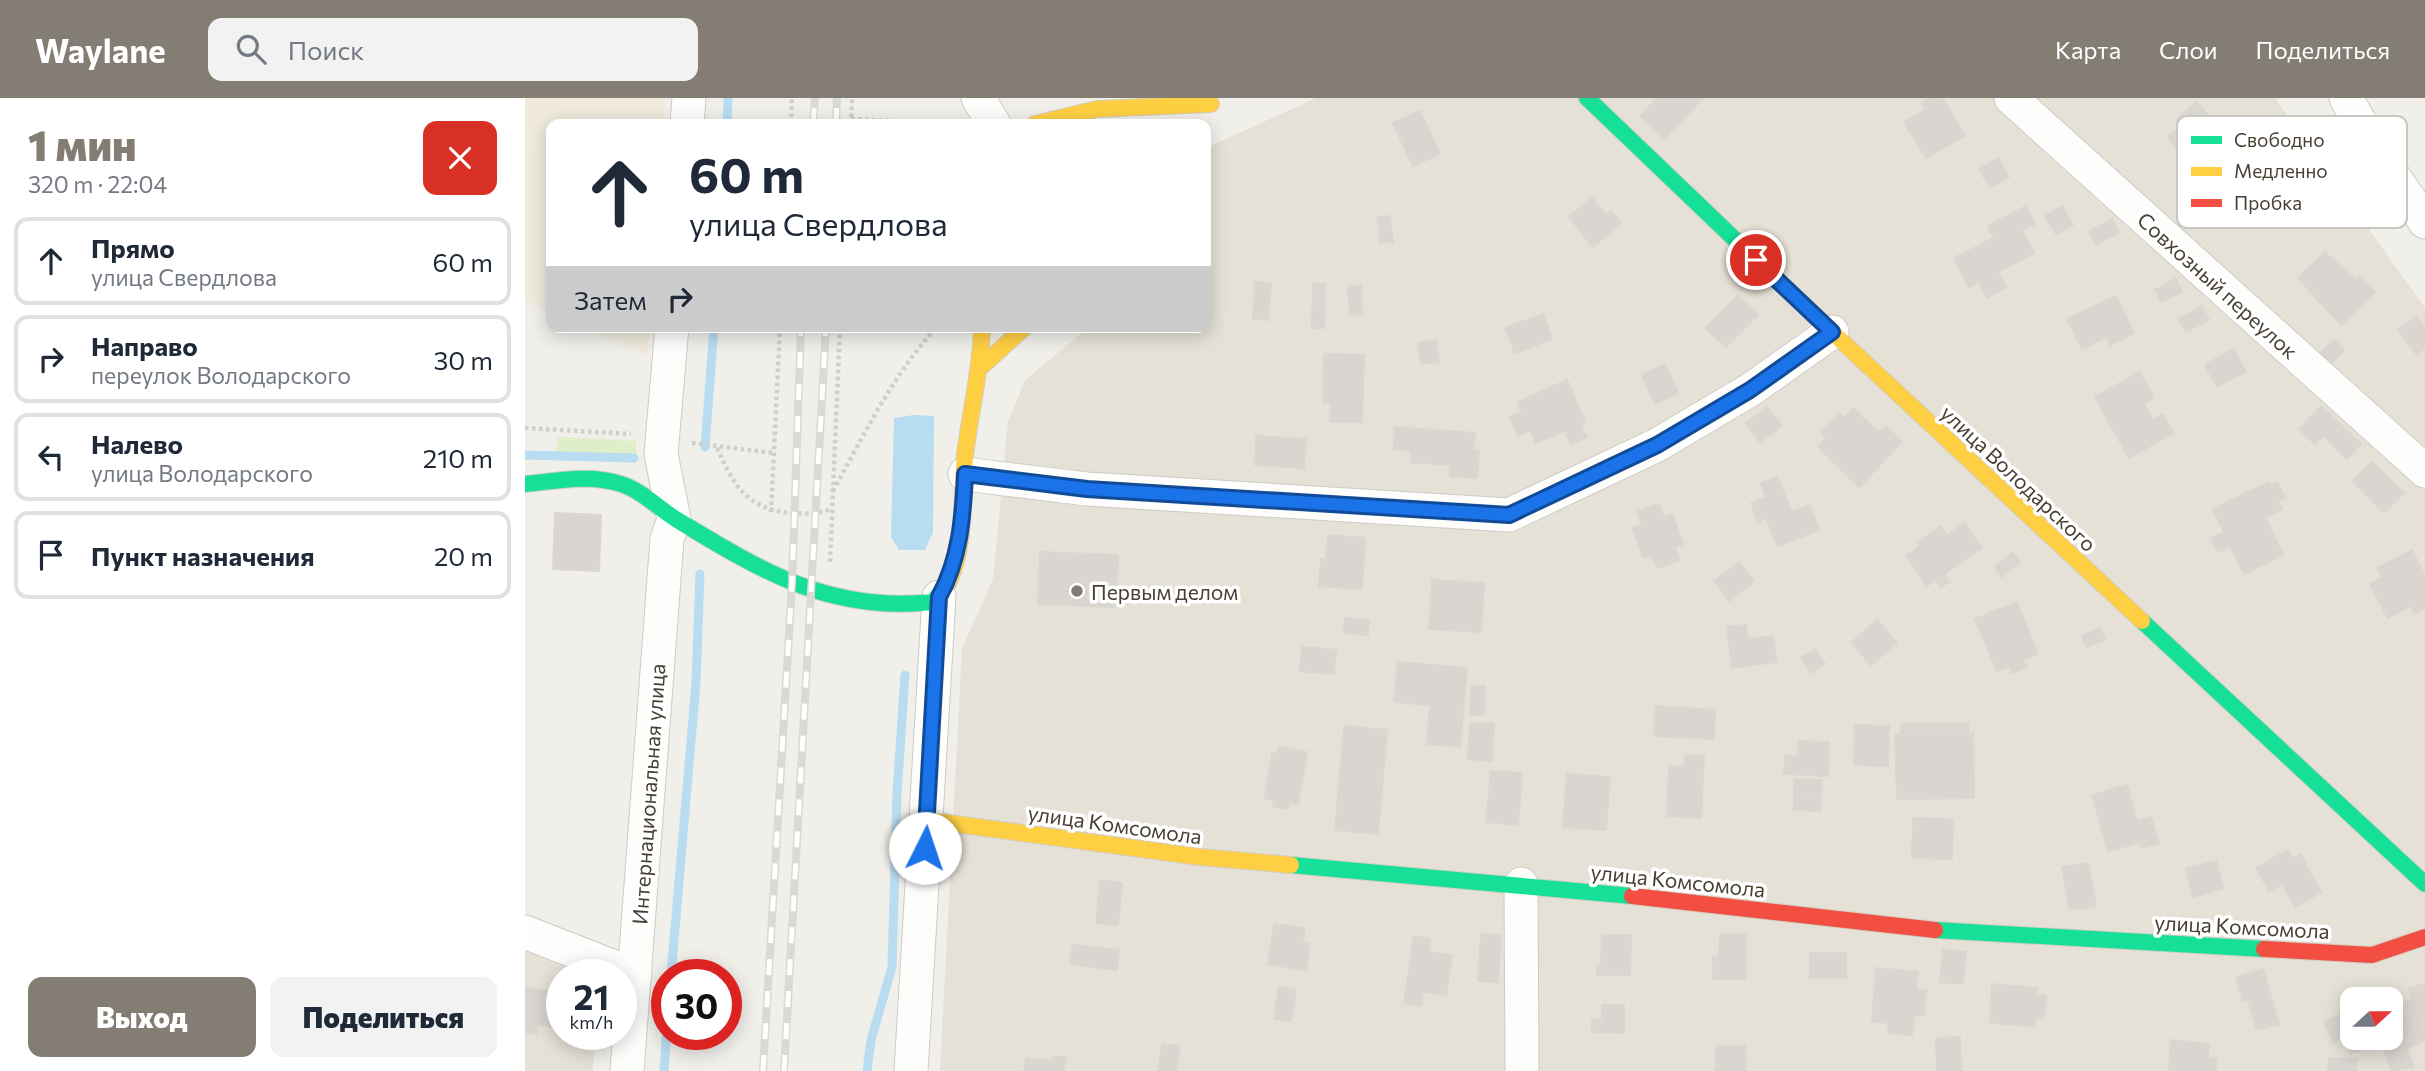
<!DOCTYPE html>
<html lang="ru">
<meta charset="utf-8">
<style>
:root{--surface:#fff;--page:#f2f2f3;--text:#1f2937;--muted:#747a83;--line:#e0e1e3;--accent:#837d74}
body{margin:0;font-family:Commissioner,sans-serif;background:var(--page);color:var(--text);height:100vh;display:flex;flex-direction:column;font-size:26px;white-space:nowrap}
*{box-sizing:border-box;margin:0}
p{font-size:23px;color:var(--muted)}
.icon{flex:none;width:38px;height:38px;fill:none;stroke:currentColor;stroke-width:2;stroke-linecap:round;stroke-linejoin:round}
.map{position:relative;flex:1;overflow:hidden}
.sheet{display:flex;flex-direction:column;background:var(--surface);width:525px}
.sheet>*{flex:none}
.hud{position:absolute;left:21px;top:21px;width:665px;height:214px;border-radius:14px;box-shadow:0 4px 18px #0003;background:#fff;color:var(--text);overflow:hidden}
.needle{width:46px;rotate:69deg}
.controls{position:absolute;left:1815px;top:889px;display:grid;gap:14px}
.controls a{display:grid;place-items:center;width:63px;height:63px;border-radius:14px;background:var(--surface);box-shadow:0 4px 18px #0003;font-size:35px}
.speed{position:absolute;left:21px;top:861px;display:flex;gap:14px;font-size:35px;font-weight:700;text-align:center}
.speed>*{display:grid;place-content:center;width:91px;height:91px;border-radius:50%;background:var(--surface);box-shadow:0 4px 18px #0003;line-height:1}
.speed small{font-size:18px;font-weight:400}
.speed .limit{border:10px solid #d22;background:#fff;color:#111}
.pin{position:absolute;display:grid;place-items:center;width:60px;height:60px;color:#fff;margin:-30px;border:4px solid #fff;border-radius:50%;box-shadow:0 2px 7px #0007}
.me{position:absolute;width:77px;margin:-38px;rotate:4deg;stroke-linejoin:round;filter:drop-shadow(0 0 5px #0008)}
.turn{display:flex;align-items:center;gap:24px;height:147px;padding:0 28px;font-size:32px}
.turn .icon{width:91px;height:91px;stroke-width:2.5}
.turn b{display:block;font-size:49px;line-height:60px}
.then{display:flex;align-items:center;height:66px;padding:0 28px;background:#0003;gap:14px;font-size:26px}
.round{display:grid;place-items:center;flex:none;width:74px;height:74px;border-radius:14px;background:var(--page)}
.headline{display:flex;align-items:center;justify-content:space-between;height:119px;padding:0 28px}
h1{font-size:42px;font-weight:800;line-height:52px;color:var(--accent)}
.action{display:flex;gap:14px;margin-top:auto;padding:14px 28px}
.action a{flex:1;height:80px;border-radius:14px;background:var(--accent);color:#fff;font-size:28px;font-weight:800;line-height:80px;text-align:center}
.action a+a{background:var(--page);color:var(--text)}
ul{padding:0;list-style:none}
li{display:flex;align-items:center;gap:21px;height:88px;margin:0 14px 10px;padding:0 14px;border:4px solid var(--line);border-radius:14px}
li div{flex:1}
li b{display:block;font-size:26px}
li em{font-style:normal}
header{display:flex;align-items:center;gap:42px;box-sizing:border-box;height:98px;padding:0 35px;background:var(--accent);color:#fff}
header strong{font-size:33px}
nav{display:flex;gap:38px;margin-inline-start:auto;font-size:24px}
.search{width:490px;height:63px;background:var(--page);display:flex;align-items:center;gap:18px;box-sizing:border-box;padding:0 24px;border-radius:14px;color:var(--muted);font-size:26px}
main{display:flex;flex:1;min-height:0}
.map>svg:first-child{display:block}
.residential{fill:#e6e1d7;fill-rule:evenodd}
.education{fill:#efeadc}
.green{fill:#dfedc9}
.water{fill:#b8ddf1}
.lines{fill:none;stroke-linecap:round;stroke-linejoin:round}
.stream{stroke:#b8ddf1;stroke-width:9}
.building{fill:#d9d6d1;stroke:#dad6d0;stroke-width:2}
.street-casing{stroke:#cecbc6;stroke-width:35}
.fast-casing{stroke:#d2cec2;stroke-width:18}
.slow-casing{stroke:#d2cec2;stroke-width:18}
.jam-casing{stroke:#d2cec2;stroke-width:18}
.path{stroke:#d1cfca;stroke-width:4.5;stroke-dasharray:3.5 3.5;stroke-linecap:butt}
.street{stroke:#fdfdfc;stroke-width:33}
.fast{stroke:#16e098;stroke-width:16}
.slow{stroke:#ffcf43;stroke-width:16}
.jam{stroke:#f24e42;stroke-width:16}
.rail-casing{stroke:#d9d9d8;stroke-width:8}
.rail{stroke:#fff;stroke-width:5;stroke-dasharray:16;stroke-linecap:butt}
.route-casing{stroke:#114b97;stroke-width:18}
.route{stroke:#1a73e8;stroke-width:12}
.poi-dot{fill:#837d74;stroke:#fff;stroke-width:2.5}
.labels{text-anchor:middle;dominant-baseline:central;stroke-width:7;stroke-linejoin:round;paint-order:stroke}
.street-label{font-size:21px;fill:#484035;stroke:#fff}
.poi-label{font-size:21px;fill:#484035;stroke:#fff;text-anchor:start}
.key{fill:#fff;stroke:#c8c6c2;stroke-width:2}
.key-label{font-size:19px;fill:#484035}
</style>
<header>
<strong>Waylane</strong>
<div class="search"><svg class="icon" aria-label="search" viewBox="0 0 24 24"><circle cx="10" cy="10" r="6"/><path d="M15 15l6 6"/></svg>Поиск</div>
<nav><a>Карта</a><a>Слои</a><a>Поделиться</a></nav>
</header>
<main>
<section class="sheet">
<div class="headline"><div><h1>1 мин</h1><p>320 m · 22:04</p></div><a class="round" style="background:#d93025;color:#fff"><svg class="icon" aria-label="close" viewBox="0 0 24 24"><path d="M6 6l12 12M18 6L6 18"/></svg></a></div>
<ul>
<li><svg class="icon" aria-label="ahead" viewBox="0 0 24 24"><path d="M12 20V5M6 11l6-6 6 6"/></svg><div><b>Прямо</b><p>улица Свердлова</p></div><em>60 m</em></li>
<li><svg class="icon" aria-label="right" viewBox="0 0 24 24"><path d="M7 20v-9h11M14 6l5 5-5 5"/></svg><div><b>Направо</b><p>переулок Володарского</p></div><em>30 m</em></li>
<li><svg class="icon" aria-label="left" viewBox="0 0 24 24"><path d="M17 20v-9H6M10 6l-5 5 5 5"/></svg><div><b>Налево</b><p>улица Володарского</p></div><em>210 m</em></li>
<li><svg class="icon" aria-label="arrive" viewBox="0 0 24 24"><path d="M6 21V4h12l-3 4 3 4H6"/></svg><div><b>Пункт назначения</b></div><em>20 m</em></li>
</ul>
<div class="action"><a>Выход</a><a>Поделиться</a></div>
</section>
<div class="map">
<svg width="1900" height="973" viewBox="0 0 1900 973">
<rect width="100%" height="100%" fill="#f1efea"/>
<path class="residential" d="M791 0H1750L1900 210V973H415L437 551 468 481 483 324 500 282 564 229H681V50ZM1827 901H1866V940H1827Z
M0 848 72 877H37V936H70L68 973H0Z"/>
<path class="education" d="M0 0H140L139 26H26V214L0 202Z
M59 229H125L123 259Z"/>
<path class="green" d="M32 339 111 343V365L31 361Z"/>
<path class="water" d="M389 317 409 318 408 434 400 452H374L366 439 369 320Z"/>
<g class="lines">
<path class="stream" d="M202 26 203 0
M180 349 189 229
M0 357 109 360
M146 877 171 585 175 476
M139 973 142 930
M342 973 346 942 367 869 372 695 380 577"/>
</g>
<path class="building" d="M1132 0H1178L1139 41 1115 18Z
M1405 0H1417L1440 38 1401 60 1379 24 1401 11 1397 5Z
M1672 4 1706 46 1694 55 1698 60 1675 79 1643 39 1656 28 1651 22Z
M895 13 915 56 888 68 868 25Z
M1473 60 1484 79 1465 90 1454 71Z
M1067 100 1081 117 1086 113 1096 125 1068 149 1044 119Z
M1501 108 1510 126 1497 132 1509 155 1473 174 1481 189 1462 200 1454 183 1444 189 1429 160 1469 140 1463 128Z
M1537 108 1548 127 1531 136 1520 118Z
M865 118 868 144 855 145 853 120Z
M1587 121 1594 134 1571 147 1564 134Z
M1800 154 1830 182 1835 178 1850 195 1816 227 1773 180Z
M1650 181 1657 193 1637 204 1630 192Z
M730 184 746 185 743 222 728 221Z
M788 185 800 186 799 230H787Z
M823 188H836L837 216 825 217Z
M1213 197 1233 217 1201 249 1181 230Z
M1591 198 1609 235 1585 247 1581 239 1557 251 1542 221Z
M1677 208 1684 222 1661 234 1654 221Z
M1018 216 1027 241 990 255 980 230Z
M1891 219 1900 231V250L1891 256 1873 231Z
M911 242 914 264 896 266 893 245Z
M1809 242 1819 252 1802 269 1792 258Z
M1708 251 1721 273 1692 289 1680 267Z
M799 256 839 257 837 324H805L806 305 798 304Z
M1140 266 1153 295 1130 306 1117 277Z
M1615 274 1629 300 1619 306 1628 322 1638 316 1648 335 1604 360 1570 299Z
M1042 282 1060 324 1056 326 1062 339 1046 346 1040 333 1011 345 1005 332 993 338 985 319 997 314 993 304Z
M1796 308 1836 346 1822 361 1798 337 1790 346 1774 331Z
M1242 309 1257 328 1235 344 1221 325Z
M1328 310 1354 335 1361 328 1377 344 1334 389 1293 349 1302 339 1297 334 1315 316 1319 320Z
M870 329 950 335 948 353H954L952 380 925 378 926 367 886 364 887 353 869 351Z
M731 338 781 341 779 370 730 367Z
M1847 364 1879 395 1859 415 1828 383Z
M1252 379 1267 414 1285 407 1294 432 1253 448 1241 420 1233 423 1226 405 1241 399 1236 385Z
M1744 384 1745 388 1752 384 1760 400 1753 403 1757 411 1740 419 1758 457 1719 476 1705 448 1693 454 1686 440 1699 434 1688 411Z
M1134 406 1139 419 1147 416 1158 446 1150 449 1155 462 1132 470 1127 457 1118 460 1108 430 1117 427 1112 414Z
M30 415 76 417 74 473 28 471Z
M1440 425 1457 450 1419 476 1424 484 1416 489 1411 482 1402 488 1381 458 1395 448 1393 445 1416 428 1422 437Z
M803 437 840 440 837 491 794 488 796 461H801Z
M1887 452 1900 478V510L1890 515 1886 508 1863 520 1845 486 1857 479 1852 470Z
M515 454 593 457 591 509 513 506Z
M1488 455 1495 464 1477 479 1470 469Z
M1214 464 1229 483 1205 503 1189 483Z
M907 482 959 485 956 534 904 531Z
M1492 504 1513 556 1498 562 1502 569 1487 575 1485 568 1472 573 1450 521Z
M820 520 844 522 843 537 819 535Z
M1352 522 1372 545 1346 567 1327 544Z
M1221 527 1223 541 1248 538 1252 564 1207 570 1202 529Z
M1575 530 1580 542 1562 549 1557 538Z
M777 549 811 552 809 576 775 573Z
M1290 551 1300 566 1286 575 1276 560Z
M873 564 942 570 935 649 902 646 905 607 869 604Z
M946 588H960L959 617H945Z
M1131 608 1190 612 1189 641 1129 638Z
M945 625 969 626 967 663 943 661Z
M1443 625V636L1376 637V626Z
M1330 627 1364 628 1363 668 1329 667Z
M819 628 862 632 853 736 810 732Z
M1448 636 1449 700 1372 701 1370 637Z
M1273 643 1304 644 1303 678 1259 676 1260 658H1273Z
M754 649 782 654 773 706 764 704 763 711 748 708 749 702 740 700 747 655 753 656Z
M1160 658H1179L1176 720 1142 718 1144 668 1159 669Z
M966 673 997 675 993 727 961 724Z
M1042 676 1085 679 1081 732 1038 729Z
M1270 681 1297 682 1296 695 1269 694Z
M1602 687 1612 723 1626 719 1634 745 1617 750 1615 744 1583 753 1567 697Z
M1269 694 1296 695 1295 713 1269 712Z
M1388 720 1428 721 1427 761 1387 760Z
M1763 752 1768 760 1775 756 1796 794 1770 809 1757 786 1744 793 1731 770Z
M1691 763 1698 790 1668 799 1661 771Z
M1563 765 1571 808 1545 812 1537 769Z
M575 782 597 785 593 827 571 825Z
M749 826 780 830 778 845 784 846 781 872 743 866Z
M956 836 976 837 973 884 953 883Z
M1195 836H1221V881H1188V859H1194Z
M1077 837H1106L1105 877H1072V867H1076Z
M889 838 905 841 904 854 927 857 921 897 898 894 896 908 879 905Z
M548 847 594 852 592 872 545 866Z
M1418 852 1441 854 1438 886 1415 884Z
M1285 855H1321V880H1285Z
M1351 870 1393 874 1391 892H1401L1399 918 1389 917 1387 937 1363 935 1364 925 1347 923Z
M1738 871 1754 926 1732 932 1723 902 1718 903 1711 879Z
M1900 885V943L1882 950 1889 969 1867 973 1855 940H1866V909L1887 901 1884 891Z
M1467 886 1512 890V897L1521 898 1519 920H1510V928L1465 925Z
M0 889 37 896V931L13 926 11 936 0 934Z
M754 889 771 892 766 923 749 921Z
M1077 907H1099V935L1067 934V922H1077Z
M1827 912V940H1841L1845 948 1826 956 1819 940 1808 945 1799 924Z
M1435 939 1436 973H1412L1411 940Z
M1646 942 1684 946 1683 960 1692 961 1691 973H1644Z
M637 946 655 948 651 973H633Z
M1191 948H1220L1221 973H1191Z
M528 958 541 959 539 973H499L501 960 528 963Z
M1804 960 1832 961 1831 973H1803Z"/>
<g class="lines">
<defs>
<path id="street" d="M453 0 469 26
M1486 0 1900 373
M1821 0 1852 54 1900 124
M162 26 164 0
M440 376 562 391 984 417 1132 347 1225 292 1307 234
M996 786 997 973
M0 834 110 877
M102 973 142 441 149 421 136 356 147 229
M386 973 414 499"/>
<path id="fast" d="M1062 0 1291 219
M0 386C31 383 65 376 96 386 118 393 135 412 154 423 238 474 306 515 408 504L423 485
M1617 523 1900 786
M766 767 1107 798
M1410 832 1739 851"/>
<path id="slow" d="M510 26 572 11 686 6
M1291 219 1617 523
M457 268 500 229
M423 485C442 446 435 400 440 358 445 314 456 273 457 229
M401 722 675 759 766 767"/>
<path id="jam" d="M1107 798 1410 832
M1739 851 1847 857 1900 839"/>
</defs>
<use href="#street" class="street-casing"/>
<use href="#fast" class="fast-casing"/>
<use href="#slow" class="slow-casing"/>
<use href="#jam" class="jam-casing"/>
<path class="path" d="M326 21 433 26
M266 26 267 0
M326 26 327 0
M0 330 106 336
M167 345 249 355
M192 350C210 390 223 412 269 415 284 416 292 416 306 411
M308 393C339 337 368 276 412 229
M246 414 255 229
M305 464 315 229"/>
<use href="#street" class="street"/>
<use href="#fast" class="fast"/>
<use href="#slow" class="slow"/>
<use href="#jam" class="jam"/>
<defs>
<path id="rail" d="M288 26 290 0
M311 26 312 0
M238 973 267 485 276 229
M259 973 301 229"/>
</defs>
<use href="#rail" class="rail-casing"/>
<use href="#rail" class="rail"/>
</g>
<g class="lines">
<defs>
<path id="route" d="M400 750 414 499C435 461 438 419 440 376L562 391 984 417 1132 347 1225 292 1307 234 1231 162"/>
</defs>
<use href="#route" class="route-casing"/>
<use href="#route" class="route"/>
</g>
<circle class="poi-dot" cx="552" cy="493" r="7"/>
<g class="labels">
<g class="street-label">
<text transform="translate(1693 187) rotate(42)">Совхозный переулок</text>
<text transform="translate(1494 380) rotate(43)">улица Володарского</text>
<text transform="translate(123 696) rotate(-86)">Интернациональная улица</text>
<text transform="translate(590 726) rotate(8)">улица Комсомола</text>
<text transform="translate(1153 782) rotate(6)">улица Комсомола</text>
<text transform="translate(1717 828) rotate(3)">улица Комсомола</text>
</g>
<g class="poi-label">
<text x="566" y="493">Первым делом</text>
</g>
</g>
<rect x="1652" y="18" width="230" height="112" rx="10" class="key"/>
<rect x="1666" y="38" width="31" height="8" fill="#16e098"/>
<rect x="1666" y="69" width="31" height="9" fill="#ffcf43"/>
<rect x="1666" y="101" width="31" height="8" fill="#f24e42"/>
<g class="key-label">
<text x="1709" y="49">Свободно</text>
<text x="1709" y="80">Медленно</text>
<text x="1709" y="112">Пробка</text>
</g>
</svg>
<div class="controls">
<a><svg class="needle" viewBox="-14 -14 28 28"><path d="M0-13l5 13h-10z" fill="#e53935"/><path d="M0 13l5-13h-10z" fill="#747a83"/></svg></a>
</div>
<div class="speed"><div>21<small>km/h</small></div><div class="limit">30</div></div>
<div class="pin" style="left:1231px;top:162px;background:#d93025"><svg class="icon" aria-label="arrive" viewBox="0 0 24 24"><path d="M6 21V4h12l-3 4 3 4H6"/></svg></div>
<svg class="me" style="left:400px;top:750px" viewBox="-20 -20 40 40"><circle r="19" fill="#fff"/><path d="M0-13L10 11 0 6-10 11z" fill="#1a73e8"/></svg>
<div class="hud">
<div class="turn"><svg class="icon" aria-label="ahead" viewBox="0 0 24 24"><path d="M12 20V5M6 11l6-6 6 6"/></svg><div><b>60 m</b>улица Свердлова</div></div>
<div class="then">Затем<svg class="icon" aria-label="right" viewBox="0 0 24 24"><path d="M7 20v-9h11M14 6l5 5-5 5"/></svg></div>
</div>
</div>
</main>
